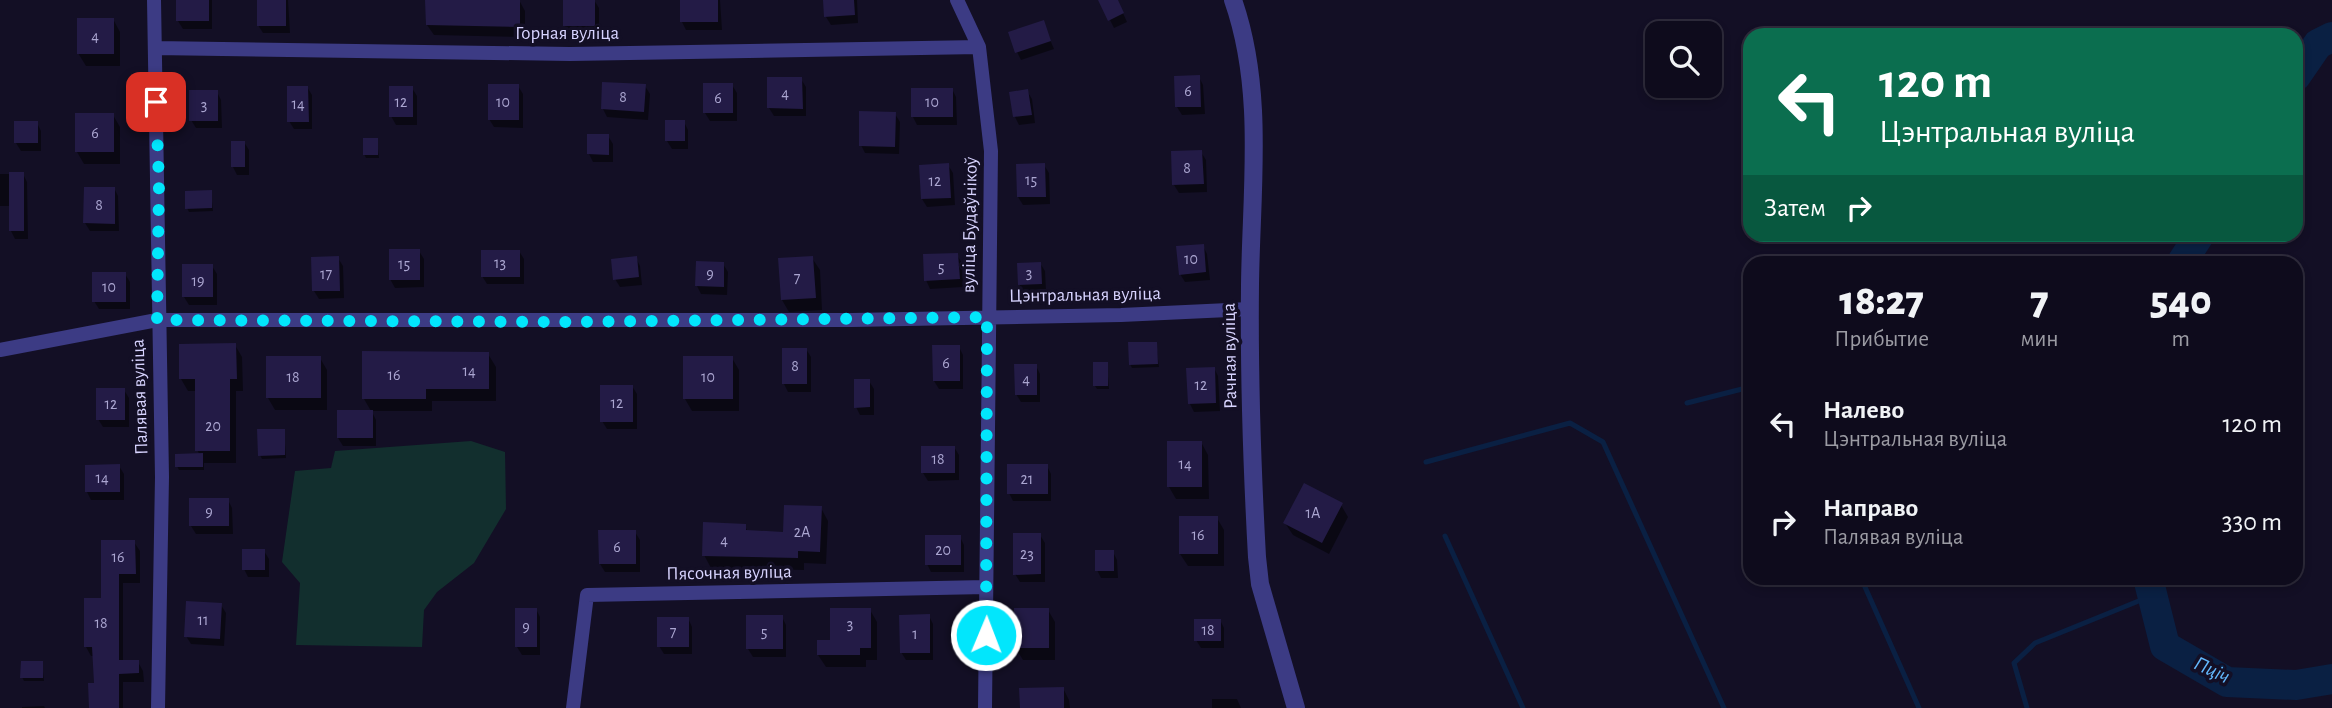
<!DOCTYPE html>
<html lang="ru">
<meta charset="utf-8">
<style>
:root{--surface:#0e0b1c;--page:#1c1929;--text:#f1f3f6;--muted:#9b9ba3;--line:#2e2b3b}
body{margin:0;font-family:"Alegreya Sans",sans-serif;background:var(--page);color:var(--text);height:100vh;display:flex;flex-direction:column;font-size:26px;white-space:nowrap}
*{box-sizing:border-box;margin:0}
p{font-size:23px;color:var(--muted)}
.icon{flex:none;width:38px;height:38px;fill:none;stroke:currentColor;stroke-width:2;stroke-linecap:round;stroke-linejoin:round}
.map{position:relative;flex:1;overflow:hidden}
.side{position:absolute;left:1743px;top:256px;width:560px;height:329px;display:flex;flex-direction:column;background:var(--surface);border-radius:21px;box-shadow:0 4px 10px #0003,0 0 0 2px var(--line)}
.side>*{flex:none}
.guide{position:absolute;left:1743px;top:28px;width:560px;height:214px;border-radius:21px;box-shadow:0 4px 10px #0003,0 0 0 2px var(--line);background:#0b6e4f;color:#fff;overflow:hidden}
.controls{position:absolute;left:1645px;top:21px;display:grid;gap:14px}
.controls a{display:grid;place-items:center;width:77px;height:77px;border-radius:14px;background:var(--surface);box-shadow:0 4px 10px #0003,0 0 0 2px var(--line);font-size:35px}
.pin{position:absolute;display:grid;place-items:center;width:60px;height:60px;color:#fff;margin:-30px;border-radius:14px;box-shadow:0 4px 10px #0006}
.me{position:absolute;width:77px;margin:-38px;rotate:1deg;stroke-linejoin:round;filter:drop-shadow(0 0 5px #0008)}
.turn{display:flex;align-items:center;gap:24px;height:147px;padding:0 21px;font-size:32px}
.turn .icon{width:91px;height:91px;stroke-width:2.5}
.turn b{display:block;font-size:49px;line-height:60px}
.then{display:flex;align-items:center;height:66px;padding:0 21px;background:#0003;gap:14px;font-size:26px}
.eta{display:flex;justify-content:space-evenly;align-items:center;height:119px;text-align:center}
.eta b{font-size:42px;font-weight:800;line-height:49px}
ul{padding:0;list-style:none}
li{display:flex;align-items:center;gap:21px;height:98px;padding:0 21px}
li div{flex:1}
li b{display:block;font-size:26px}
li em{font-style:normal}
.map>svg:first-child{display:block}
.green{fill:#122f2e}
.shadow{fill:#0007}
.lines{fill:none;stroke-linecap:round;stroke-linejoin:round}
.stream{stroke:#0a2043;stroke-width:5}
.river{stroke:#0a2043;stroke-width:30}
.building{fill:#231b46}
.minor{stroke:#3c3b84;stroke-width:14}
.tertiary{stroke:#3c3b84;stroke-width:18}
.route{stroke:#02e6fc;stroke-width:12;stroke-dasharray:0 21.6}
.labels{text-anchor:middle;dominant-baseline:central;stroke-width:7;stroke-linejoin:round;paint-order:stroke}
.number-label{font-size:16px;fill:#aba6d1}
.street-label{font-size:19px;fill:#d8d4ff;stroke:#130f25}
.water-label{font-size:21px;font-style:italic;fill:#63b8fd;stroke:#130f25}
</style>
<div class="map">
<svg width="2332" height="708" viewBox="0 0 2332 708">
<rect width="100%" height="100%" fill="#130f25"/>
<path class="green" d="M471 441 505 452 506 509 474 563 437 592 424 610 422 647 296 645 300 583 282 562 295 471 331 468 335 451Z"/>
<path class="shadow" d="M178 0H212V29H183L178 21Z
M258 0H288L290 33H263L258 25Z
M427 0H519L525 11V37L434 35 427 25Z
M564 0H594L599 8V33L569 34 564 25Z
M682 0H720L722 30H686L682 22Z
M825 0H857L858 23 831 25 826 17Z
M1100 0H1117L1127 22 1114 28Z
M113 19 120 32V66H86L78 53Z
M1043 23 1054 49 1021 60 1017 52Z
M1199 77 1203 85 1205 114 1182 115 1177 107Z
M801 79 806 87V116H774L769 108Z
M732 85 737 93V121H710L705 113Z
M518 86 523 94V128L494 127 489 119Z
M645 86 650 94 648 120 607 117 603 109Z
M307 87 312 95V129H294L289 121Z
M412 88 417 96V125H396L391 116Z
M952 89 956 97 957 125H917L913 117Z
M1027 91 1032 99 1035 123 1019 125 1015 117Z
M217 92 221 100 222 128H196L191 120Z
M895 114 900 122 899 154 865 153 861 145Z
M113 115 120 127V164H84L77 152Z
M684 122 688 130V149H672L667 141Z
M37 123 41 131V151H21L16 143Z
M608 136 613 144V162H593L589 154Z
M377 140 379 158H366L364 154Z
M244 142 249 150V175H237L233 167Z
M1201 152 1206 160 1207 192 1179 193 1174 185 1173 153Z
M948 165 953 173 955 205 927 207 922 199Z
M1044 165 1049 173 1050 204 1023 205 1018 197Z
M0 174H23L27 182 28 239H15L11 231 10 206H0Z
M114 188 118 196 119 231H90L85 223Z
M211 192 213 211 189 212 187 208Z
M1203 246 1207 254 1210 280 1185 282 1180 274Z
M419 251 424 259V287L395 288 390 279Z
M519 251 524 259V284H487L482 276Z
M957 255 962 263 963 287 930 289 926 280Z
M338 258 343 266 344 298 319 299 314 291Z
M636 258 640 266 642 285 620 287 615 279Z
M812 258 820 270 822 310 789 312 782 300Z
M1040 263 1045 271 1046 291 1024 292 1019 284Z
M723 264 728 272 727 295 701 294 697 286Z
M212 266 217 274V305H189L184 297Z
M125 274 130 282V309H99L94 301Z
M1156 343 1159 367 1132 368 1130 364Z
M235 345 242 357 243 391H236V463H204V470H179L177 466 200 455 197 450V391H188L181 379Z
M959 347 963 355V389H939L934 381Z
M806 349 811 357V392H788L784 384Z
M488 354 496 367V401H432V411H371L364 399Z
M320 358 327 370V410H275L268 398Z
M732 358 739 370V411H692L685 399Z
M1107 364 1109 389H1097L1095 386Z
M1036 366 1040 374V402H1021L1016 394Z
M1214 368 1218 376 1220 411 1194 412 1190 404Z
M869 381 874 389V415H860L856 407Z
M632 386 637 394V429H607L602 421Z
M124 390 129 398V427H103L98 419Z
M372 412 376 420V446H343L338 438Z
M284 430 286 458 262 459 260 455Z
M1201 442 1208 455 1209 499H1176L1169 487Z
M954 447 959 455V480L928 481 923 473Z
M119 466 124 474V500H91L87 492Z
M1047 466 1051 474V501H1013L1009 493Z
M228 500 232 508 233 534H196L191 526Z
M1341 505 1348 517 1329 554 1293 535 1285 523Z
M821 508 828 521 826 564 804 563V570L711 568 704 555 745 526 748 532 785 534Z
M1217 518 1224 530V566H1188L1180 554Z
M635 532 640 540V572H605L600 564Z
M1040 535 1045 543V582H1020L1015 574Z
M960 537 964 545V572H931L927 564Z
M134 542 140 551V583H123V662H138L143 671 144 682H123V708H90L95 685 94 656H91L86 647 103 600Z
M264 551 269 559V577H248L244 569Z
M1113 552 1117 560 1118 578H1101L1097 570Z
M221 605 226 613 224 646 191 644 186 636Z
M536 609 540 617V655H522L517 647Z
M870 610 877 622V660H866V667H826L818 655Z
M1048 610 1055 622V660H1023L1015 647Z
M929 616 933 624V660H906L901 652Z
M782 617 786 625V657H753L748 649Z
M688 618 692 627V654H664L659 646Z
M1220 620 1224 628V648H1201L1196 640Z
M42 663 44 681H24L22 677Z
M1063 688 1069 700 1070 708H1022Z
M1212 699H1237L1241 708H1212Z
M44 706 45 708H22V707Z"/>
<g class="lines">
<path class="stream" d="M1687 403 1750 387
M1426 462 1570 423 1603 442 1724 708
M1445 536 1523 708
M1861 578 1919 708
M2027 708 2014 663 2035 643 2151 596"/>
<path class="river" d="M2296 76 2318 44 2332 37
M2182 262 2200 234
M2148 578 2165 646 2227 682 2296 685 2332 679"/>
</g>
<path class="building" d="M176 0H209V21H176Z
M257 0H286V26H257Z
M425 0H520V27L426 25Z
M563 0H595V26H563Z
M680 0H718V22H680Z
M823 0H854L855 15 824 17Z
M1098 0H1118L1124 13 1108 21Z
M77 18H114V54H77Z
M1044 20 1051 41 1015 53 1008 32Z
M1200 75 1201 107H1175L1174 76Z
M767 77H802L803 109 767 108Z
M602 82 646 84 644 112 601 109Z
M703 83H733V113H703Z
M488 84H519V120H488Z
M287 86H308L309 122H287Z
M389 86H413V117H389Z
M911 88H953V117H911Z
M1028 89 1032 115 1013 117 1009 92Z
M189 90H218V121H189Z
M859 111 896 112 895 147 859 146Z
M75 113H114V152H75Z
M665 120H685V141H665Z
M14 121H38V143H14Z
M587 134H609V155L587 154Z
M363 138H378V155H363Z
M231 141H245V167H231Z
M1202 150 1204 184 1172 185 1171 151Z
M949 163 951 198 921 199 919 165Z
M1045 163 1046 197H1017L1016 164Z
M9 172H24V231H9Z
M84 187H115V224L83 223Z
M212 190V208L185 209V191Z
M1204 244 1206 272 1179 275 1176 246Z
M389 249H420V280H389Z
M481 250H520V277H481Z
M958 253 960 279 924 281 923 254Z
M339 256 340 291H312L311 257Z
M637 256 639 277 613 280 611 259Z
M813 256 816 298 781 300 778 258Z
M696 261 724 262V287L695 286Z
M1041 262 1042 284 1018 285 1017 263Z
M182 264H213V297H182Z
M92 272H126V302H92Z
M1128 342H1157L1158 364 1129 365Z
M236 343 237 379H230V451H195V379H179V344Z
M932 345H960V381H933Z
M782 348H807V384H782Z
M362 351 489 352V389H426V399H362Z
M266 356H321V398H266Z
M683 356H733V399H683Z
M1093 362H1108V386H1093Z
M1014 364H1037V395H1015Z
M1215 367 1216 403 1188 404 1186 368Z
M854 379H870V407L854 408Z
M600 385H633V422H600Z
M96 388H125V420H96Z
M337 410H373V438H337Z
M257 429H285V455L258 456Z
M1167 441H1202V487H1167Z
M921 446H955V473H921Z
M203 453V467H175V454Z
M120 464V492H85V465Z
M1007 464H1048V494H1007Z
M1304 483 1343 503 1322 543 1283 523Z
M189 498H229V526H189Z
M784 505 822 506 820 552 798 551V558L702 556 703 522 746 524V530L783 532Z
M1179 516H1218V554H1179Z
M598 530H636V564H599Z
M1013 533H1041V574L1013 575Z
M925 535H961V565H925Z
M101 540H135L136 574H119V660H139V673L119 674V708H89L88 683H94L92 647H84V598H101Z
M242 549H265V570H242Z
M1095 550H1114V571H1095Z
M186 601 222 603 220 639 184 637Z
M515 608H537V647H515Z
M830 608H871V648H860V655H817V640H830Z
M1014 608H1049V648H1014Z
M930 614V653H900L899 615Z
M746 615H783V649H746Z
M657 617H689V647H657Z
M1194 619H1221V641H1194Z
M21 661H43V678H20Z
M1064 687V708H1020L1019 688Z"/>
<g class="lines">
<path class="minor" d="M154 0 162 477 158 708
M957 0 979 47 991 151 985 708
M155 48 570 54 979 47
M0 350 157 320H852L1121 315 1250 309
M573 708 587 595 986 587"/>
<path class="tertiary" d="M1233 0C1265 91 1251 191 1250 285 1249 376 1252 466 1257 557L1260 584 1296 708"/>
</g>
<g class="lines">
<path class="route" d="M156 102 159 183 157 320 568 322 987 317 986 635"/>
</g>
<g class="labels">
<g class="number-label">
<text x="95" y="36">4</text>
<text x="1188" y="91">6</text>
<text x="785" y="93">4</text>
<text x="623" y="97">8</text>
<text x="718" y="98">6</text>
<text x="401" y="102">12</text>
<text x="503" y="102">10</text>
<text x="932" y="102">10</text>
<text x="298" y="104">14</text>
<text x="204" y="105">3</text>
<text x="95" y="133">6</text>
<text x="1187" y="168">8</text>
<text x="1031" y="180">15</text>
<text x="935" y="181">12</text>
<text x="99" y="205">8</text>
<text x="1191" y="259">10</text>
<text x="500" y="263">13</text>
<text x="404" y="264">15</text>
<text x="941" y="267">5</text>
<text x="1029" y="273">3</text>
<text x="326" y="274">17</text>
<text x="710" y="274">9</text>
<text x="797" y="278">7</text>
<text x="198" y="281">19</text>
<text x="109" y="287">10</text>
<text x="946" y="363">6</text>
<text x="795" y="366">8</text>
<text x="469" y="371">14</text>
<text x="394" y="375">16</text>
<text x="293" y="377">18</text>
<text x="708" y="377">10</text>
<text x="1026" y="379">4</text>
<text x="1201" y="385">12</text>
<text x="617" y="403">12</text>
<text x="111" y="404">12</text>
<text x="213" y="426">20</text>
<text x="938" y="459">18</text>
<text x="1185" y="464">14</text>
<text x="102" y="478">14</text>
<text x="1027" y="479">21</text>
<text x="209" y="512">9</text>
<text x="1313" y="513">1А</text>
<text x="802" y="532">2А</text>
<text x="1198" y="535">16</text>
<text x="724" y="540">4</text>
<text x="617" y="547">6</text>
<text x="943" y="550">20</text>
<text x="1027" y="554">23</text>
<text x="118" y="557">16</text>
<text x="203" y="620">11</text>
<text x="101" y="623">18</text>
<text x="850" y="624">3</text>
<text x="526" y="627">9</text>
<text x="1208" y="630">18</text>
<text x="673" y="632">7</text>
<text x="764" y="632">5</text>
<text x="915" y="634">1</text>
</g>
<g class="street-label">
<text x="567" y="33">Горная вуліца</text>
<text transform="translate(970 225) rotate(-89)">вуліца Будаўнікоў</text>
<text transform="translate(1085 295) rotate(-1)">Цэнтральная вуліца</text>
<text transform="translate(1230 356) rotate(-91)">Рачная вуліца</text>
<text transform="translate(140 397) rotate(-92)">Палявая вуліца</text>
<text transform="translate(729 573) rotate(-1)">Пясочная вуліца</text>
</g>
<g class="water-label">
<text transform="translate(2212 670) rotate(25)">Пціч</text>
</g>
</g>
</svg>
<div class="controls">
<a><svg class="icon" aria-label="search" viewBox="0 0 24 24"><circle cx="10" cy="10" r="6"/><path d="M15 15l6 6"/></svg></a>
</div>
<div class="pin" style="left:156px;top:102px;background:#d93025"><svg class="icon" aria-label="arrive" viewBox="0 0 24 24"><path d="M6 21V4h12l-3 4 3 4H6"/></svg></div>
<svg class="me" style="left:986px;top:635px" viewBox="-20 -20 40 40"><circle r="17" fill="#02e6fc" stroke="#fff" stroke-width="3"/><path d="M0-11L8 9 0 5-8 9z" fill="#fff"/></svg>
<div class="guide">
<div class="turn"><svg class="icon" aria-label="left" viewBox="0 0 24 24"><path d="M17 20v-9H6M10 6l-5 5 5 5"/></svg><div><b>120 m</b>Цэнтральная вуліца</div></div>
<div class="then">Затем<svg class="icon" aria-label="right" viewBox="0 0 24 24"><path d="M7 20v-9h11M14 6l5 5-5 5"/></svg></div>
</div>
<section class="side">
<div class="eta">
<div><b>18:27</b><p>Прибытие</p></div>
<div><b>7</b><p>мин</p></div>
<div><b>540</b><p>m</p></div>
</div>
<ul>
<li><svg class="icon" aria-label="left" viewBox="0 0 24 24"><path d="M17 20v-9H6M10 6l-5 5 5 5"/></svg><div><b>Налево</b><p>Цэнтральная вуліца</p></div><em>120 m</em></li>
<li><svg class="icon" aria-label="right" viewBox="0 0 24 24"><path d="M7 20v-9h11M14 6l5 5-5 5"/></svg><div><b>Направо</b><p>Палявая вуліца</p></div><em>330 m</em></li>
</ul>
</section>
</div>
